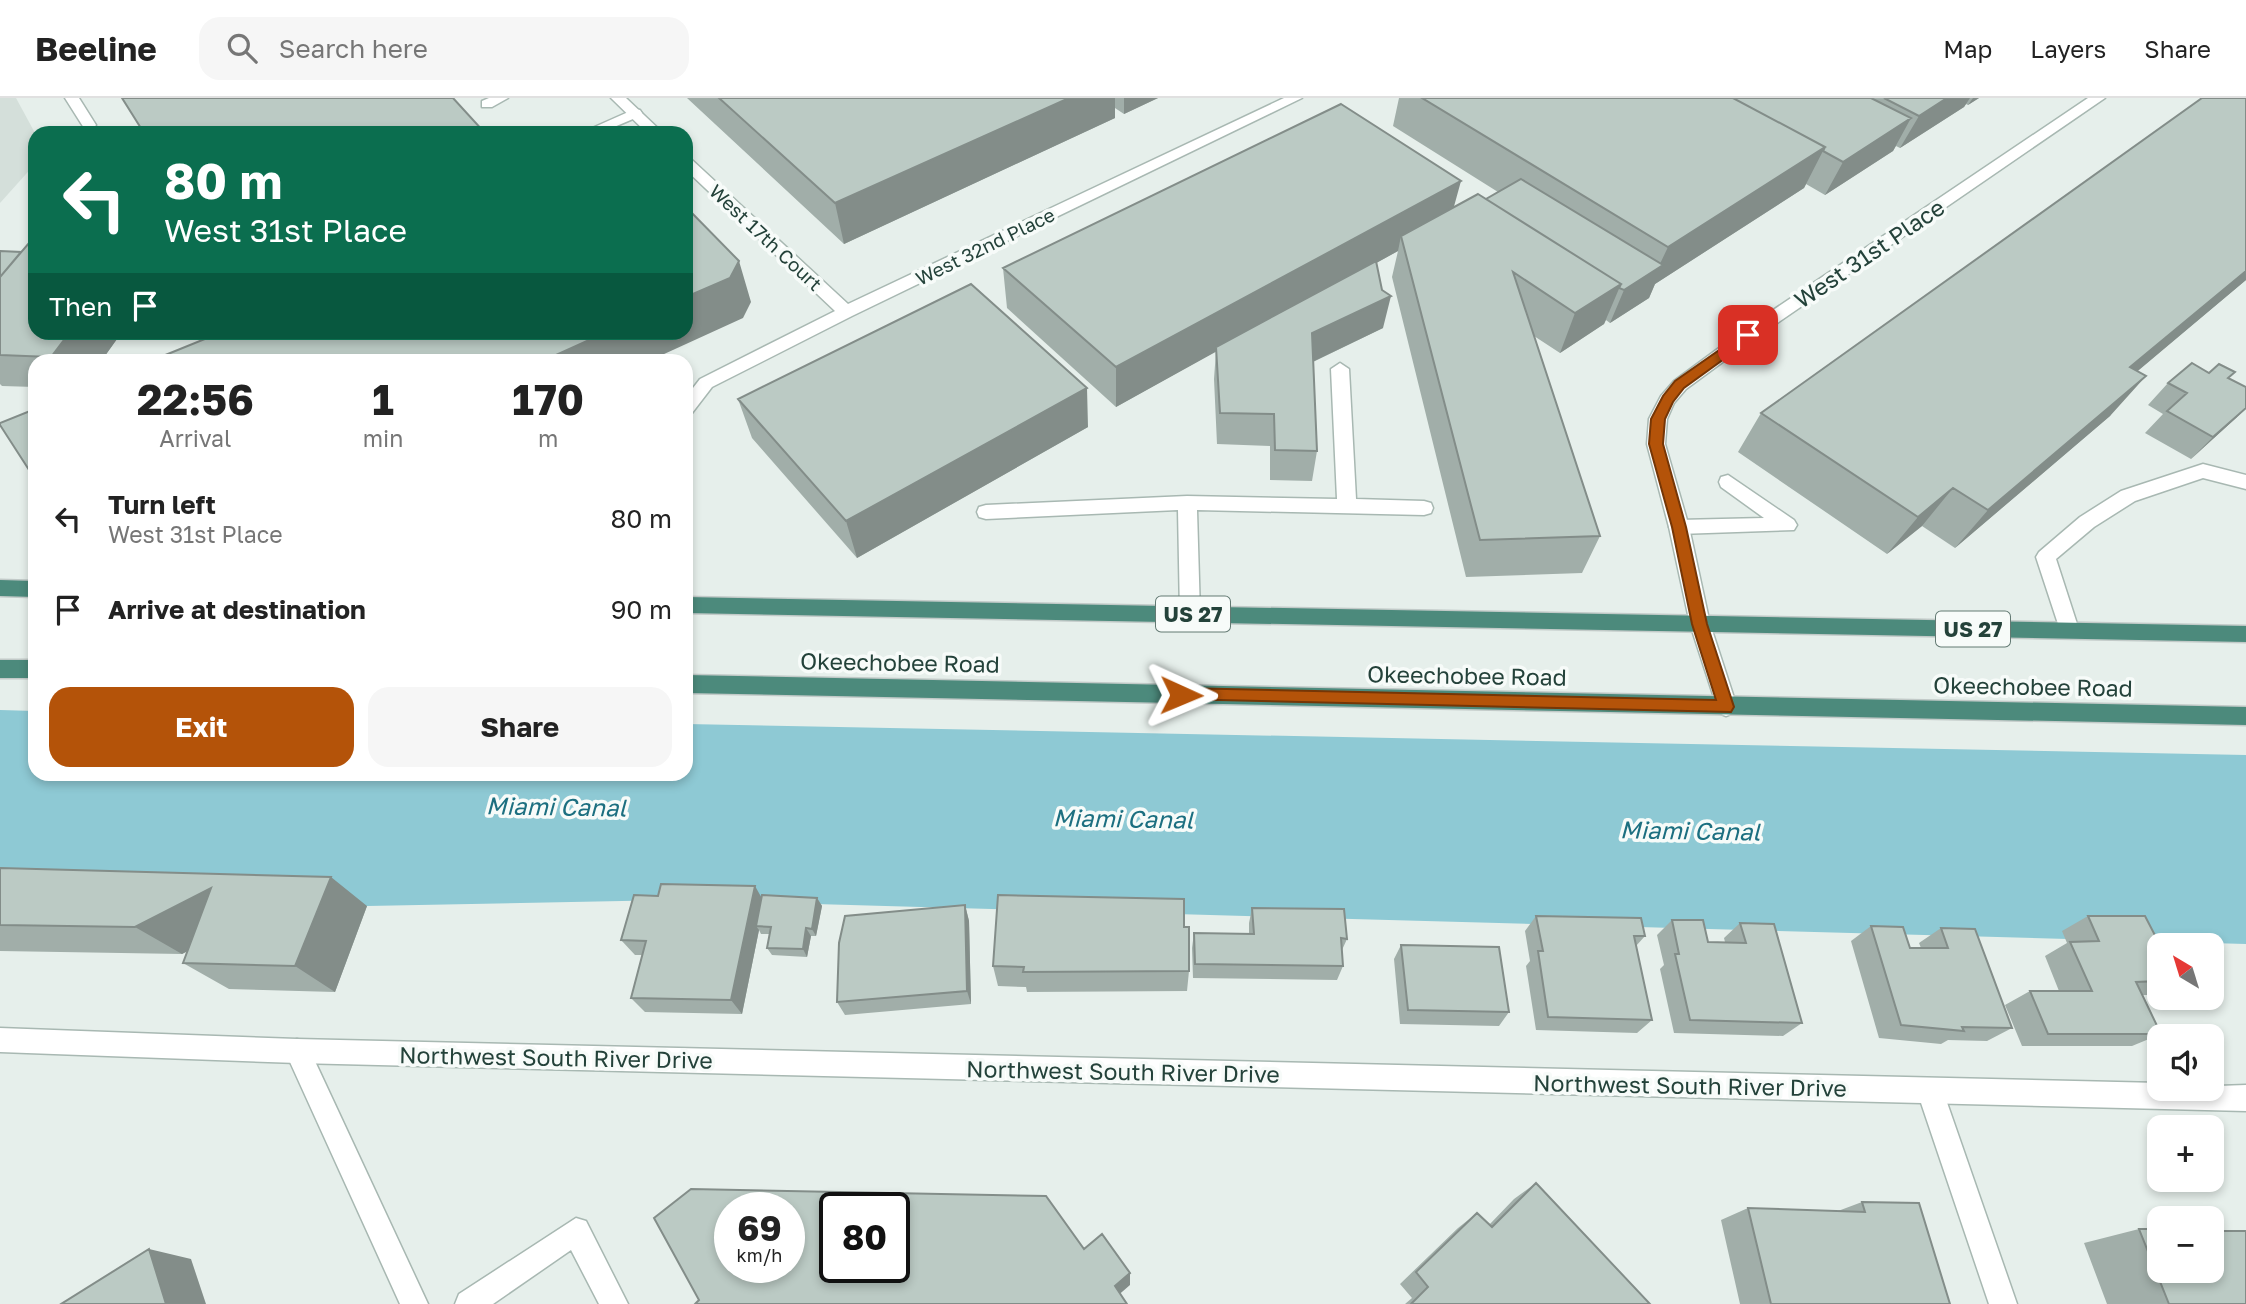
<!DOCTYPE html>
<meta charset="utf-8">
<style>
:root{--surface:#fff;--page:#f6f6f6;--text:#222;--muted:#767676;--line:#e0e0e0;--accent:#b45309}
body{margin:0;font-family:"Golos Text",sans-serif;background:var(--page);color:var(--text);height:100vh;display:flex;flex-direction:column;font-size:26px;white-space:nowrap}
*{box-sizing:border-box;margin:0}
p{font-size:23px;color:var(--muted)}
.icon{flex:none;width:38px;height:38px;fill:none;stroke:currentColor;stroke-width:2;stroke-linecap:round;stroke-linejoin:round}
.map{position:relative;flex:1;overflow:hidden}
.details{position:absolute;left:28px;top:256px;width:665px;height:427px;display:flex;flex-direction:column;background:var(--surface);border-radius:21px;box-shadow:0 4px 10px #0003}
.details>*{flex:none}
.banner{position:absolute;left:28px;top:28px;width:665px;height:214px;border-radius:21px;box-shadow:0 4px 10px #0003;background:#0b6e4f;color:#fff;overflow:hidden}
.needle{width:46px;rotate:322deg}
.fabs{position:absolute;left:2147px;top:835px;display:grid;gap:14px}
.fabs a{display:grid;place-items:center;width:77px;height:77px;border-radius:14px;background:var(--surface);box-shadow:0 4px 10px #0003;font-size:35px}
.speed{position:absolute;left:714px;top:1094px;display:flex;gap:14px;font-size:35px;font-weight:700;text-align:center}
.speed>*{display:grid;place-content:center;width:91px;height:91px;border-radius:50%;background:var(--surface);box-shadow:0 4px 10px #0003;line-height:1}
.speed small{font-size:18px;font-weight:400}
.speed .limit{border:4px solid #111;border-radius:10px;background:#fff;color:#111}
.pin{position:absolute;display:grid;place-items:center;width:60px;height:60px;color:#fff;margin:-30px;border-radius:14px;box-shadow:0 4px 10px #0006}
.me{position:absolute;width:77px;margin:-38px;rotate:91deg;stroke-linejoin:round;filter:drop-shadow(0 0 5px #0008)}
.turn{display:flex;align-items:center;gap:24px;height:147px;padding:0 21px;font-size:32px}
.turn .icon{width:91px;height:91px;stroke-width:2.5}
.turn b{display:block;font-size:49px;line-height:60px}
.then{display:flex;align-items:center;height:66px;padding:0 21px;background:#0003;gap:14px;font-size:26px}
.eta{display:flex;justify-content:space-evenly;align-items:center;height:119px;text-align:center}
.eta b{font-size:42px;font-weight:700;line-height:49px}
.primary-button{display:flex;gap:14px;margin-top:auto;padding:14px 21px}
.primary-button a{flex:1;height:80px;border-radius:21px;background:var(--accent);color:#fff;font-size:28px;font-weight:700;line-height:80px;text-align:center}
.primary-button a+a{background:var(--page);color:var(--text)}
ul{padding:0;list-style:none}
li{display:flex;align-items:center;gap:21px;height:91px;padding:0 21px}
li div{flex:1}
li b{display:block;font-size:26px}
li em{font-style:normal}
header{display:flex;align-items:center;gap:42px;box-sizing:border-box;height:98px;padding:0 35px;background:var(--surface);border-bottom:2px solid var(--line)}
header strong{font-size:33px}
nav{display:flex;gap:38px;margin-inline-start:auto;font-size:24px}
.search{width:490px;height:63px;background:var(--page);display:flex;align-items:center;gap:18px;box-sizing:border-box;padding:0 24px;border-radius:21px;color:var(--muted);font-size:26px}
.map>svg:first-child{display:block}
.built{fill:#d4dfda}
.water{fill:#8ec9d4}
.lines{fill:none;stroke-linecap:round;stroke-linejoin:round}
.service-casing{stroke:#a8b8b2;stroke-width:3}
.minor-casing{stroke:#a8b8b2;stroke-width:3}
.tertiary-casing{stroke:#a8b8b2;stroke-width:3}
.trunk-casing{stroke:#c2cac8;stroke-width:3}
.service{fill:#fff;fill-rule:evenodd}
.minor{fill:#fff;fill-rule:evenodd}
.tertiary{fill:#fff;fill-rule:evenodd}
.trunk{fill:#4c8a7c;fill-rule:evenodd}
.wall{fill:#a1aea9}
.shaded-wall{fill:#838d89}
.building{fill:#bbcac4;stroke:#838d89;stroke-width:2;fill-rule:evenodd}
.route{fill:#b45309;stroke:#753606;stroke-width:2}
.labels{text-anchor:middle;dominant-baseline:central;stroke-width:7;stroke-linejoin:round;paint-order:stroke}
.far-street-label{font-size:19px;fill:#24423a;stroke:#f7fbf9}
.shield{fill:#f7fbf9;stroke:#637a73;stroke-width:2}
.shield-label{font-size:21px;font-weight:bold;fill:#24423a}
.street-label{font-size:23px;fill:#24423a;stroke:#f7fbf9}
.water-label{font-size:24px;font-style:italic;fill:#1c6f80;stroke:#f7fbf9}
</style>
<header>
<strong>Beeline</strong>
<div class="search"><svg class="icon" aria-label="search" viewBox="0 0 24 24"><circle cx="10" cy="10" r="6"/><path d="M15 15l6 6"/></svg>Search here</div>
<nav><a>Map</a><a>Layers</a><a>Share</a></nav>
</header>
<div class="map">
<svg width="2246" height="1206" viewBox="0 0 2246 1206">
<rect width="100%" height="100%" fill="#e6efeb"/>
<path class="built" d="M0 0H16L35 35V66L0 105Z"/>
<path class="water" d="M0 612 35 613V676H686V626L2246 657V846L673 802 367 808 0 798Z"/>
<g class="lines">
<defs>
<path id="service" d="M65 0H79L96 27 94 30H84Z
M489 0H508L492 9H482V3Z
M635 11 640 12 642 15 640 18 600 35H581Z
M1340 265 1349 271 1356 401 1424 403 1431 405 1433 410 1431 415 1424 417 1197 412 1200 516 1197 522 1190 524 1183 522 1180 516 1178 412 986 421 979 419 977 414 979 409 986 407 1187 398 1337 401 1331 271Z
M2203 366 2246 377V391L2203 380 2135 403 2094 429 2056 461 2079 532 2076 538 2069 540 2062 538 2036 459 2039 454 2080 419 2121 393Z
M1728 377 1794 422 1797 427 1794 432 1679 436 1672 434 1669 429 1672 424 1679 422 1764 420 1721 389 1719 384 1721 379Z
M1930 980 1939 984 1943 993 2017 1206H1989L1917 993 1921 984Z
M576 1120 586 1123 628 1206H599L571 1152 493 1206H455L459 1196Z"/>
<path id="minor" d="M611 0H626L663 35H647Z
M1284 0H1302L852 218 712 289 692 315 686 317V299L700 281 835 213 686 72V60L691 61 848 206Z
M2088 0H2105L1754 241 1686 291 1674 305 1667 321 1665 346 1689 429 1710 526 1737 609 1733 615 1726 618 1719 615 1690 526 1669 429 1647 346 1649 321 1661 298 1674 283 1742 233Z
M297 941 306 944 428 1206H400L285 953 288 944Z"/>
<path id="tertiary" d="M0 930 297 941 2160 985V990L2246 987V1013L297 965 0 954Z"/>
<path id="trunk" d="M0 482 35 483V499L0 498Z
M686 499 2246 528V544L686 515Z
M0 562H35V580H0Z
M686 577 2246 609V627L686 595Z"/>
</defs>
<use href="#service" class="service-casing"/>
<use href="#minor" class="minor-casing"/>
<use href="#tertiary" class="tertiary-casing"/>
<use href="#trunk" class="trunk-casing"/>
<use href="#service" class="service"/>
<use href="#minor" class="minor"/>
<use href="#tertiary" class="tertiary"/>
<use href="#trunk" class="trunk"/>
</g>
<path class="wall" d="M687 0H1158L1124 16 1115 10V20L844 146Z
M1399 0H1979L1968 7 1966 6 1964 9 1900 50 1896 48 1893 53 1825 97 1806 86 1804 90 1655 186 1649 200 1610 225 1606 222 1604 226 1560 255 1534 238 1600 438 1582 475 1466 479 1392 179 1398 153 1376 165 1383 230 1313 264 1317 353 1312 383 1270 382V348L1217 346 1214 281 1216 253 1116 309 1007 210 1003 170 1454 109 1486 101 1498 94 1393 28Z
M2246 0V182L2137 273 2110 318 1955 450 1922 428 1887 456 1738 354 1761 315Z
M0 153 122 234 102 262H35V289L2 288 0 286Z
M2209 275 2229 280 2237 319 2191 361 2145 335 2163 316 2148 307 2168 285Z
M738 301 1088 329 857 460 752 340Z
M0 770 367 808 335 894 229 891 183 865 188 853 182 856 0 853Z
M762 800H817L822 808 816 838H811L807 859 772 857 767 850 770 836H761L759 832 742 916 645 914 631 900 642 857H635L621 842Z
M965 807 969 823 971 906 845 917 837 904Z
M1252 810 1347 841 1342 852 1343 868 1337 882 1193 880 1192 850 1194 835 1249 836V825Z
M1536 818 1645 838 1636 848 1652 922 1637 935 1536 932 1526 868 1530 863 1525 833Z
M2088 818 2160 883V891L2148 897H2143L2161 936 2132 948H2022L2005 907 2030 893H2059L2045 858 2067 845 2062 833Z
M1672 822 1708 844H1725L1724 840 1740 825 1802 925 1783 938 1674 935 1660 871 1664 867 1657 837Z
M1871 828 1910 850H1921L1919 845 1941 830 2012 930 1987 943 1948 942 1941 946 1879 940 1851 843Z
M1184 829 1189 873 1187 893 1027 894 1026 889 998 888 993 868Z
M1401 847 1509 914 1499 928 1400 926 1394 861Z
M1536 1085 1650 1206H1405L1412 1200 1400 1186 1458 1130 1477 1115 1489 1127 1514 1101Z
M1862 1104 1950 1206H1740L1721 1122 1748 1110 1838 1113Z
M2139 1131 2246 1206H2107L2084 1145Z"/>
<path class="shaded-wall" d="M1069 0H1115V20L844 146 835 105Z
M1124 0H1158L1124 16Z
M1947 0H1970L1964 9 1900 50 1919 18Z
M1973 0H1979L1968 7Z
M1911 20 1893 53 1825 97 1843 64Z
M1825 49 1804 90 1655 186 1649 200 1610 225 1624 192 1658 170 1668 149Z
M1461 83 1450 123 1401 138 1398 153 1116 309V269Z
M739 163 751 204 743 220 651 262H545L607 234H686V199Z
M2246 173V182L2095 309 2130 269Z
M1621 186 1604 226 1560 255 1575 215Z
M1391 198 1383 230 1306 267 1312 235Z
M70 234H122L102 262H54L51 259Z
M2146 278 2110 318 1955 450 1988 412Z
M1087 290 1088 329 857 460 846 423Z
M2246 310 2237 319 2191 361 2213 339Z
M1953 390 1922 428 1887 456 1918 419Z
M331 779 367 808 335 894 295 868Z
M755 788 764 804 756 828 759 832 742 916 731 902Z
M211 790 254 818 182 856 135 829Z
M817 800 822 808 816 838 812 831Z
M965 807 969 823 971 906 967 893Z
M806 830 811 838 807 859 803 851Z
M149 1151 191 1161 206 1206H166Z
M1130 1175V1187L1115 1200V1188Z"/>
<path class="building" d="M122 0H453L485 35H144Z
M719 0H1069L835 105Z
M1422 0H1733L1825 49 1668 149Z
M1733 0H1871L1911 20 1843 64 1823 53 1825 49Z
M1884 0H1947L1919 18Z
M2202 0H2246V173L2130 269 2146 278 1988 412 1953 390 1918 419 1761 315Z
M1341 6 1461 83 1116 269 1003 170Z
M1521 81 1663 167 1624 192 1619 190 1621 186 1486 101Z
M1478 96 1621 186 1575 215 1513 174 1600 438 1480 442 1401 138Z
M686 109 739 163 730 180 686 199Z
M35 138V234H70L51 259 0 257V179Z
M0 153 21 154 0 179Z
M1376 163 1382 192 1391 198 1312 235 1317 353 1275 352 1274 316 1220 315 1216 249Z
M971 186 1087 290 846 423 738 301Z
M222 234H607L545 262H153Z
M2192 265 2209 275 2219 266 2235 274 2228 280 2246 289V310L2213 339 2167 313 2187 295 2168 285Z
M35 311V373L31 375 0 327V325Z
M0 770 331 779 295 868 183 865 211 790 135 829 0 827Z
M661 786 755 788 731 902 631 900 646 843 621 842 634 797 658 798Z
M762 797 817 800 812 831 806 830 803 851 767 850 771 829 756 828Z
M998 797 1184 801V829H1189V873L1023 874 1024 869 993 868Z
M965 807 967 893 837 904 839 845 845 818Z
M1252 810 1344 811 1347 841 1341 840 1343 868 1195 866 1194 835 1254 836Z
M1536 818 1641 820 1645 838H1634L1652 922 1548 919 1538 853H1543Z
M2088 818H2145L2160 847V883L2136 884 2161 936H2048L2030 893H2092L2070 844 2099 843Z
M1672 822H1703L1708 844 1746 845 1740 825 1774 826 1802 925 1690 922 1675 856H1679Z
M1871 828 1903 829 1910 850H1948L1941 830 1975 831 2012 930 1962 929 1964 933 1901 927Z
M1401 847 1499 849 1509 914 1408 912Z
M1536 1085 1650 1206H1411L1428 1189 1416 1174 1477 1115 1492 1129Z
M691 1091 1046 1098 1084 1151 1102 1136 1130 1175 1115 1188 1127 1206H695L699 1202 654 1120ZM730 1110H789V1169H730ZM835 1110H894V1169H835Z
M1862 1104 1919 1105 1950 1206H1771L1748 1110 1865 1114Z
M2139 1131H2160V1172H2212V1133H2246V1206H2169Z
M149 1151 166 1206H61Z"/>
<path class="route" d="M1748 232 1753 234V240L1684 290 1673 304 1665 321 1663 346 1686 429 1707 526 1734 609 1731 614 1176 601 1173 597 1176 592 1181 590 1716 602 1692 526 1672 429 1649 346 1651 321 1663 298 1675 283Z"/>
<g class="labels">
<g class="far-street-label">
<text transform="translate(766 139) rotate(43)">West 17th Court</text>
<text transform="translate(985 148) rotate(-26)">West 32nd Place</text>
</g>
<g class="shield">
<rect x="1156" y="498.5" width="74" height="35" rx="5"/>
<rect x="1936" y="513.5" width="74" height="35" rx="5"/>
</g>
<g class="shield-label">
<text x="1193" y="516">US 27</text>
<text x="1973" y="531">US 27</text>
</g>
<g class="street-label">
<text transform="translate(1869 155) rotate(-34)">West 31st Place</text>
<text transform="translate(900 564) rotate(1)">Okeechobee Road</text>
<text transform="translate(1467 577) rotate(1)">Okeechobee Road</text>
<text transform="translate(2033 588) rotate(1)">Okeechobee Road</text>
<text transform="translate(556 959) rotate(1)">Northwest South River Drive</text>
<text transform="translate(1123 973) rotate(1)">Northwest South River Drive</text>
<text transform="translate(1690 987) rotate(1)">Northwest South River Drive</text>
</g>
<g class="water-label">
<text transform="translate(556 708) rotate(1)">Miami Canal</text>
<text transform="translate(1123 720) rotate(1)">Miami Canal</text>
<text transform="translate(1690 732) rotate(1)">Miami Canal</text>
</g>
</g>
</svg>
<div class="fabs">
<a><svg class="needle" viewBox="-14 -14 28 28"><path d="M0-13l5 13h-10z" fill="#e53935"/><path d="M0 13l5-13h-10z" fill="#767676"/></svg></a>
<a><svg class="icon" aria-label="sound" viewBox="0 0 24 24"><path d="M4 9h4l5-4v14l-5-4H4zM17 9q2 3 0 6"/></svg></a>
<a>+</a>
<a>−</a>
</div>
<div class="speed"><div>69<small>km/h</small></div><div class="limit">80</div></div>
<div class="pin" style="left:1748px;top:237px;background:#d93025"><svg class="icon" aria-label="arrive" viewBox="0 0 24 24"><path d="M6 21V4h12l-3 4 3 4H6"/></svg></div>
<svg class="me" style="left:1181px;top:597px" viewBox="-20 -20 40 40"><path d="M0-17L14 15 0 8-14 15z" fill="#b45309" stroke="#fff" stroke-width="4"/></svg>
<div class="banner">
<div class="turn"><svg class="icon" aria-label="left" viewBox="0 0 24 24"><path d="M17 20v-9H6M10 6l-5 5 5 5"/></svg><div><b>80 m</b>West 31st Place</div></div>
<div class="then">Then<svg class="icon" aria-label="arrive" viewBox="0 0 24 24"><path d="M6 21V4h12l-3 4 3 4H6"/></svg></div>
</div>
<section class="details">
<div class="eta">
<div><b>22:56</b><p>Arrival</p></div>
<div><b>1</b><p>min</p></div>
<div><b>170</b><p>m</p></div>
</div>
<ul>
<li><svg class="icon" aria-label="left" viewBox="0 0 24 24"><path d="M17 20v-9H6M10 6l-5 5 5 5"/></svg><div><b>Turn left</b><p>West 31st Place</p></div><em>80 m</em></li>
<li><svg class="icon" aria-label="arrive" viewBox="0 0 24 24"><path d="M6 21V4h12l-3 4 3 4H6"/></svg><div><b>Arrive at destination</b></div><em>90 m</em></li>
</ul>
<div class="primary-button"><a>Exit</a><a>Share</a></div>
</section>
</div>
